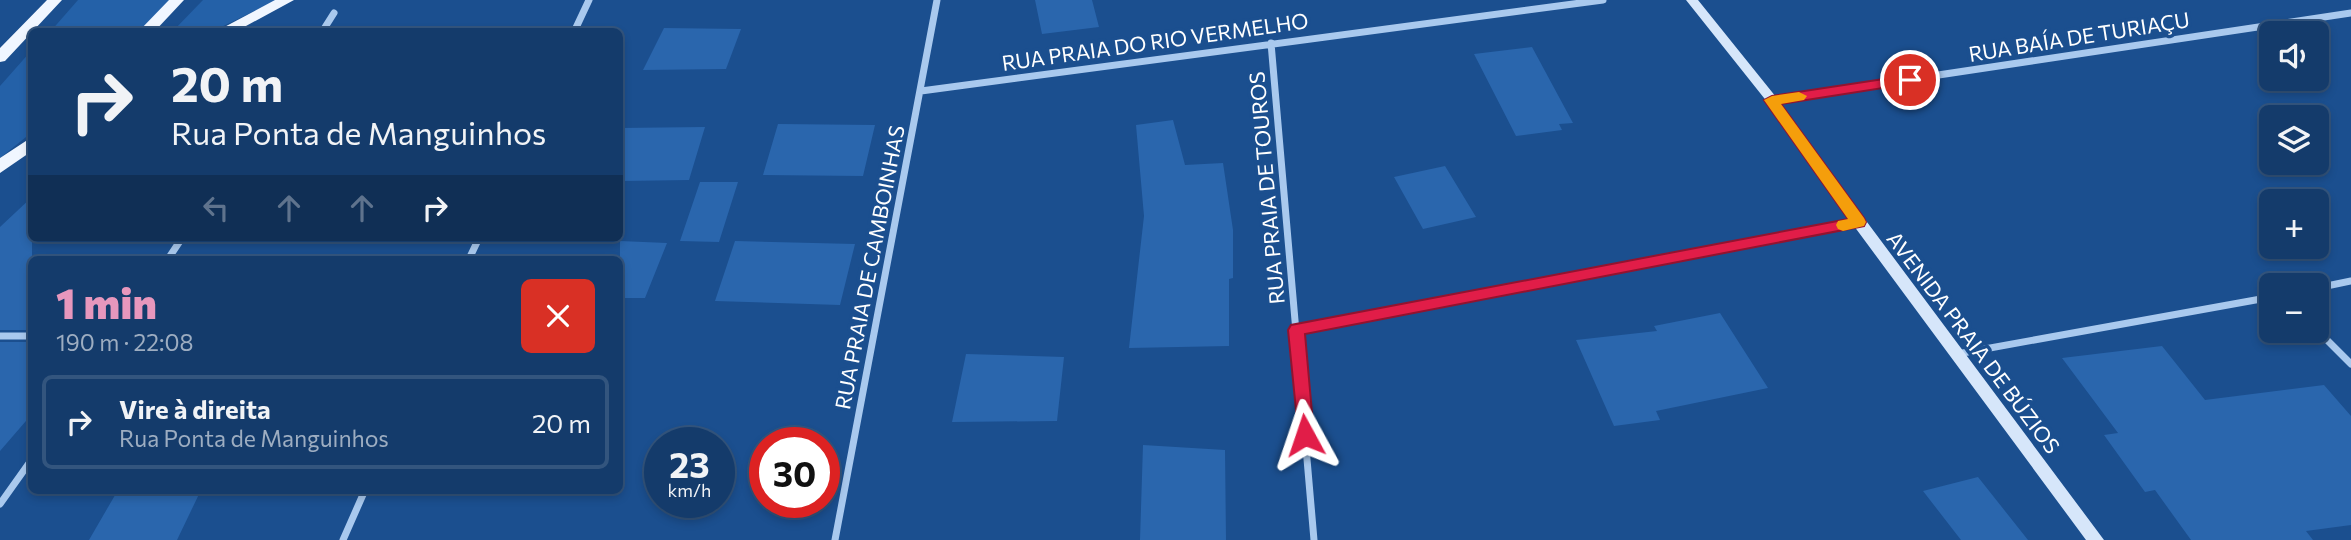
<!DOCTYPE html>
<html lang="pt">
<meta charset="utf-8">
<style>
:root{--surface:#143b6b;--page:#1d4271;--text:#f1f3f6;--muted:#9dadc1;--line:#33557e;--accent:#e797bd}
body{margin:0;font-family:Commissioner,sans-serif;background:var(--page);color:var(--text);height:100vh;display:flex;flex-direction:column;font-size:26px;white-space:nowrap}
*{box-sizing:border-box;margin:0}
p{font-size:23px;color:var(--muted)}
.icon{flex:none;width:38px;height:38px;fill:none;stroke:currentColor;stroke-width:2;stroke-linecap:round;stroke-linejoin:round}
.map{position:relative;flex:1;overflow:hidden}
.side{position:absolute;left:28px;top:256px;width:595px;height:238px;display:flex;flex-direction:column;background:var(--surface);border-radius:10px;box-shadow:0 4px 10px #0003,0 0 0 2px var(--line)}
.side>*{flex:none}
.guide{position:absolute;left:28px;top:28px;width:595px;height:214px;border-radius:10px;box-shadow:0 4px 10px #0003,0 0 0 2px var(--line);background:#143b6b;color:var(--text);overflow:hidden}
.tools{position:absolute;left:2259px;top:21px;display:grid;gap:14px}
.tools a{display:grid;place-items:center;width:70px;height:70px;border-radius:10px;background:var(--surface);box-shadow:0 4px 10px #0003,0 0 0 2px var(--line);font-size:35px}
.speed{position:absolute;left:644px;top:427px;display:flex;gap:14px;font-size:35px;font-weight:700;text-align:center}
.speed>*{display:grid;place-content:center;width:91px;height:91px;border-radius:50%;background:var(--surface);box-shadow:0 4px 10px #0003,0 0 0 2px var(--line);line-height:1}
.speed small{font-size:18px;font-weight:400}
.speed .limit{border:10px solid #d22;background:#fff;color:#111}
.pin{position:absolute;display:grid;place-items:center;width:60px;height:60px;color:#fff;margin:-30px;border:4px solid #fff;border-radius:50%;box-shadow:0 2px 7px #0007}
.me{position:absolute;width:77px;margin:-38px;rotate:355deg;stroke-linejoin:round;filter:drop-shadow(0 0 5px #0008)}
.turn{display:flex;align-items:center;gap:24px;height:147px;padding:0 28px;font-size:32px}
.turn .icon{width:91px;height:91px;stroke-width:2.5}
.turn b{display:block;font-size:49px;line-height:60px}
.lanes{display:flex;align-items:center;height:66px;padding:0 28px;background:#0003;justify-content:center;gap:35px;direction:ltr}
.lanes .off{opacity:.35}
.round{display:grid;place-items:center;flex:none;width:74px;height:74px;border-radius:10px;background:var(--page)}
.headline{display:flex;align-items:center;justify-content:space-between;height:119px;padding:0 28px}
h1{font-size:42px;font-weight:800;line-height:52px;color:var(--accent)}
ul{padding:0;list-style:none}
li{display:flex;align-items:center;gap:21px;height:94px;margin:0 14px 10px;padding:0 14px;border:4px solid var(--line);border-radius:10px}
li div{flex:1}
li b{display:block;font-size:26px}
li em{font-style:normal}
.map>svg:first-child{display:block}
.green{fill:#2461a8}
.building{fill:#2a66ad}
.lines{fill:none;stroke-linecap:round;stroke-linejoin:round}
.minor{stroke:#a9c9ee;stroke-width:7}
.secondary{fill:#d6e6fa;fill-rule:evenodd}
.primary{fill:#f0f6ff;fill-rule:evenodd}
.route{fill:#e11d48;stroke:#92132f;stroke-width:2}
.slow{fill:#f59e0b}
.labels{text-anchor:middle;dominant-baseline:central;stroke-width:7;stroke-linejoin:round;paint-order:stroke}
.street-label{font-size:21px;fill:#fff;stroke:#1b4f8f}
</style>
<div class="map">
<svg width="2351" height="540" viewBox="0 0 2351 540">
<rect width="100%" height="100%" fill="#1b4f8f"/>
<path class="green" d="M78 0H172L139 31 50 32Z
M203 0H277L213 31 172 32Z
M31 51V133L0 158V86Z"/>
<path class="building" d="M1035 0H1092L1099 27 1042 34Z
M664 28 741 29 726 69 643 70Z
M1532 47 1573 123 1559 124 1562 130 1516 136 1474 54Z
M1173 120 1185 165 1223 163 1233 230V278L1229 279V346L1129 348 1144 216 1136 125Z
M778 124 875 125 863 176 763 175Z
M705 127 689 180 620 181V128Z
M1445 166 1476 217 1423 229 1394 177Z
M700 182H738L719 242 680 241Z
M32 197V330H0V227Z
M620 241 667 243 645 298H620Z
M735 241 855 244 840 305 715 301Z
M1720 313 1768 388 1656 411 1660 420 1614 426 1576 340 1657 331 1654 326Z
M0 342H32V414L0 451Z
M2162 346 2205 400 2324 385 2351 416V525L2306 531 2313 540H2191L2155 490 2145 492 2104 435 2118 433 2062 358Z
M966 354 1064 357 1057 421 952 422Z
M1143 445 1225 450 1226 540H1140Z
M1978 477 2028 540H1961L1923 491Z
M118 490H201L177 540H89Z"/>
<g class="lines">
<path class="minor" d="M322 32 334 13
M574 32 589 0
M1271 43 1314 540
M921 91 1603 0
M1772 100 2351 13
M168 259 182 238
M469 259 479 238
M2317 288 2351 281
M1296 330 1859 222
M2317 330 2351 364
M0 336H32
M1957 354 2272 297
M0 504 32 459
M343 540 365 490
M835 540 937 0"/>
<path class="secondary" d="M1686 0H1698L1776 97 1864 218 2104 540H2086L1854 226 1768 103Z"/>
<path class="primary" d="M47 0H62L5 61 0 62V48Z
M169 0H184L154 32H138Z
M275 0H294L235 32H215Z
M32 137V151L0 173V158Z"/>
</g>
<path class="route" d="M1910 75 1915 76V83L1781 104 1864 218 1866 222 1864 226 1305 334 1314 435 1311 440 1305 442 1299 440 1288 330 1291 325 1848 219 1764 100 1772 96Z"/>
<path class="slow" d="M1799 92 1807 96 1804 100 1781 104 1864 218 1866 222 1864 226 1843 231 1838 229 1836 225 1838 221 1848 219 1764 100 1772 96Z"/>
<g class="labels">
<g class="street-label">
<text transform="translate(2079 36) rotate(-9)">RUA BAÍA DE TURIAÇU</text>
<text transform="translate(1155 41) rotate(-8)">RUA PRAIA DO RIO VERMELHO</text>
<text transform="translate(1266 188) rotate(-95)">RUA PRAIA DE TOUROS</text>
<text transform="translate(869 267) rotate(-79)">RUA PRAIA DE CAMBOINHAS</text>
<text transform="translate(1974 342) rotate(53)">AVENIDA PRAIA DE BÚZIOS</text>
</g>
</g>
</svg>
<div class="tools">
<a><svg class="icon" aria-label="sound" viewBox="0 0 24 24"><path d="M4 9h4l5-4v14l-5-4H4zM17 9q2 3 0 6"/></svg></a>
<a><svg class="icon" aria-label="layers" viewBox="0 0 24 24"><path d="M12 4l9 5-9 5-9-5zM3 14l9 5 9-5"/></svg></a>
<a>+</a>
<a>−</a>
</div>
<div class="speed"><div>23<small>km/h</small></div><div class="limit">30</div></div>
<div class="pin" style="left:1910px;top:80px;background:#d93025"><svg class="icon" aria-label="arrive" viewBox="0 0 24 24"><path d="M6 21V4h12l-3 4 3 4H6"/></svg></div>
<svg class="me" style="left:1305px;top:435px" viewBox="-20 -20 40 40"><path d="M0-17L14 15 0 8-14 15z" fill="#e11d48" stroke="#fff" stroke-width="4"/></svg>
<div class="guide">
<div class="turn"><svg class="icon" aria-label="right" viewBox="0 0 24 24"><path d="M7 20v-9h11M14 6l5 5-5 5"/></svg><div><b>20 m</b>Rua Ponta de Manguinhos</div></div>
<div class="lanes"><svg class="icon off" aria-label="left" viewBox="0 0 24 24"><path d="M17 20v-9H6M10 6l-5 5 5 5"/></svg><svg class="icon off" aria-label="ahead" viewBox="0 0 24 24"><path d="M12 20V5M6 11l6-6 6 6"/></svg><svg class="icon off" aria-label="ahead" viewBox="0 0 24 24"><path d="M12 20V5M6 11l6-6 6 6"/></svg><svg class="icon" aria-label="right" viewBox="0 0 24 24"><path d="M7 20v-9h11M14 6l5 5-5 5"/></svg></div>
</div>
<section class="side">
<div class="headline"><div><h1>1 min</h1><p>190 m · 22:08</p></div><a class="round" style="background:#d93025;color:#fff"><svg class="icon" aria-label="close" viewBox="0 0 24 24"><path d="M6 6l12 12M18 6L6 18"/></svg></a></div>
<ul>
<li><svg class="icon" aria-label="right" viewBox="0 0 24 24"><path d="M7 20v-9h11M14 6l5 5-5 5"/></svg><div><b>Vire à direita</b><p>Rua Ponta de Manguinhos</p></div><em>20 m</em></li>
</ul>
</section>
</div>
